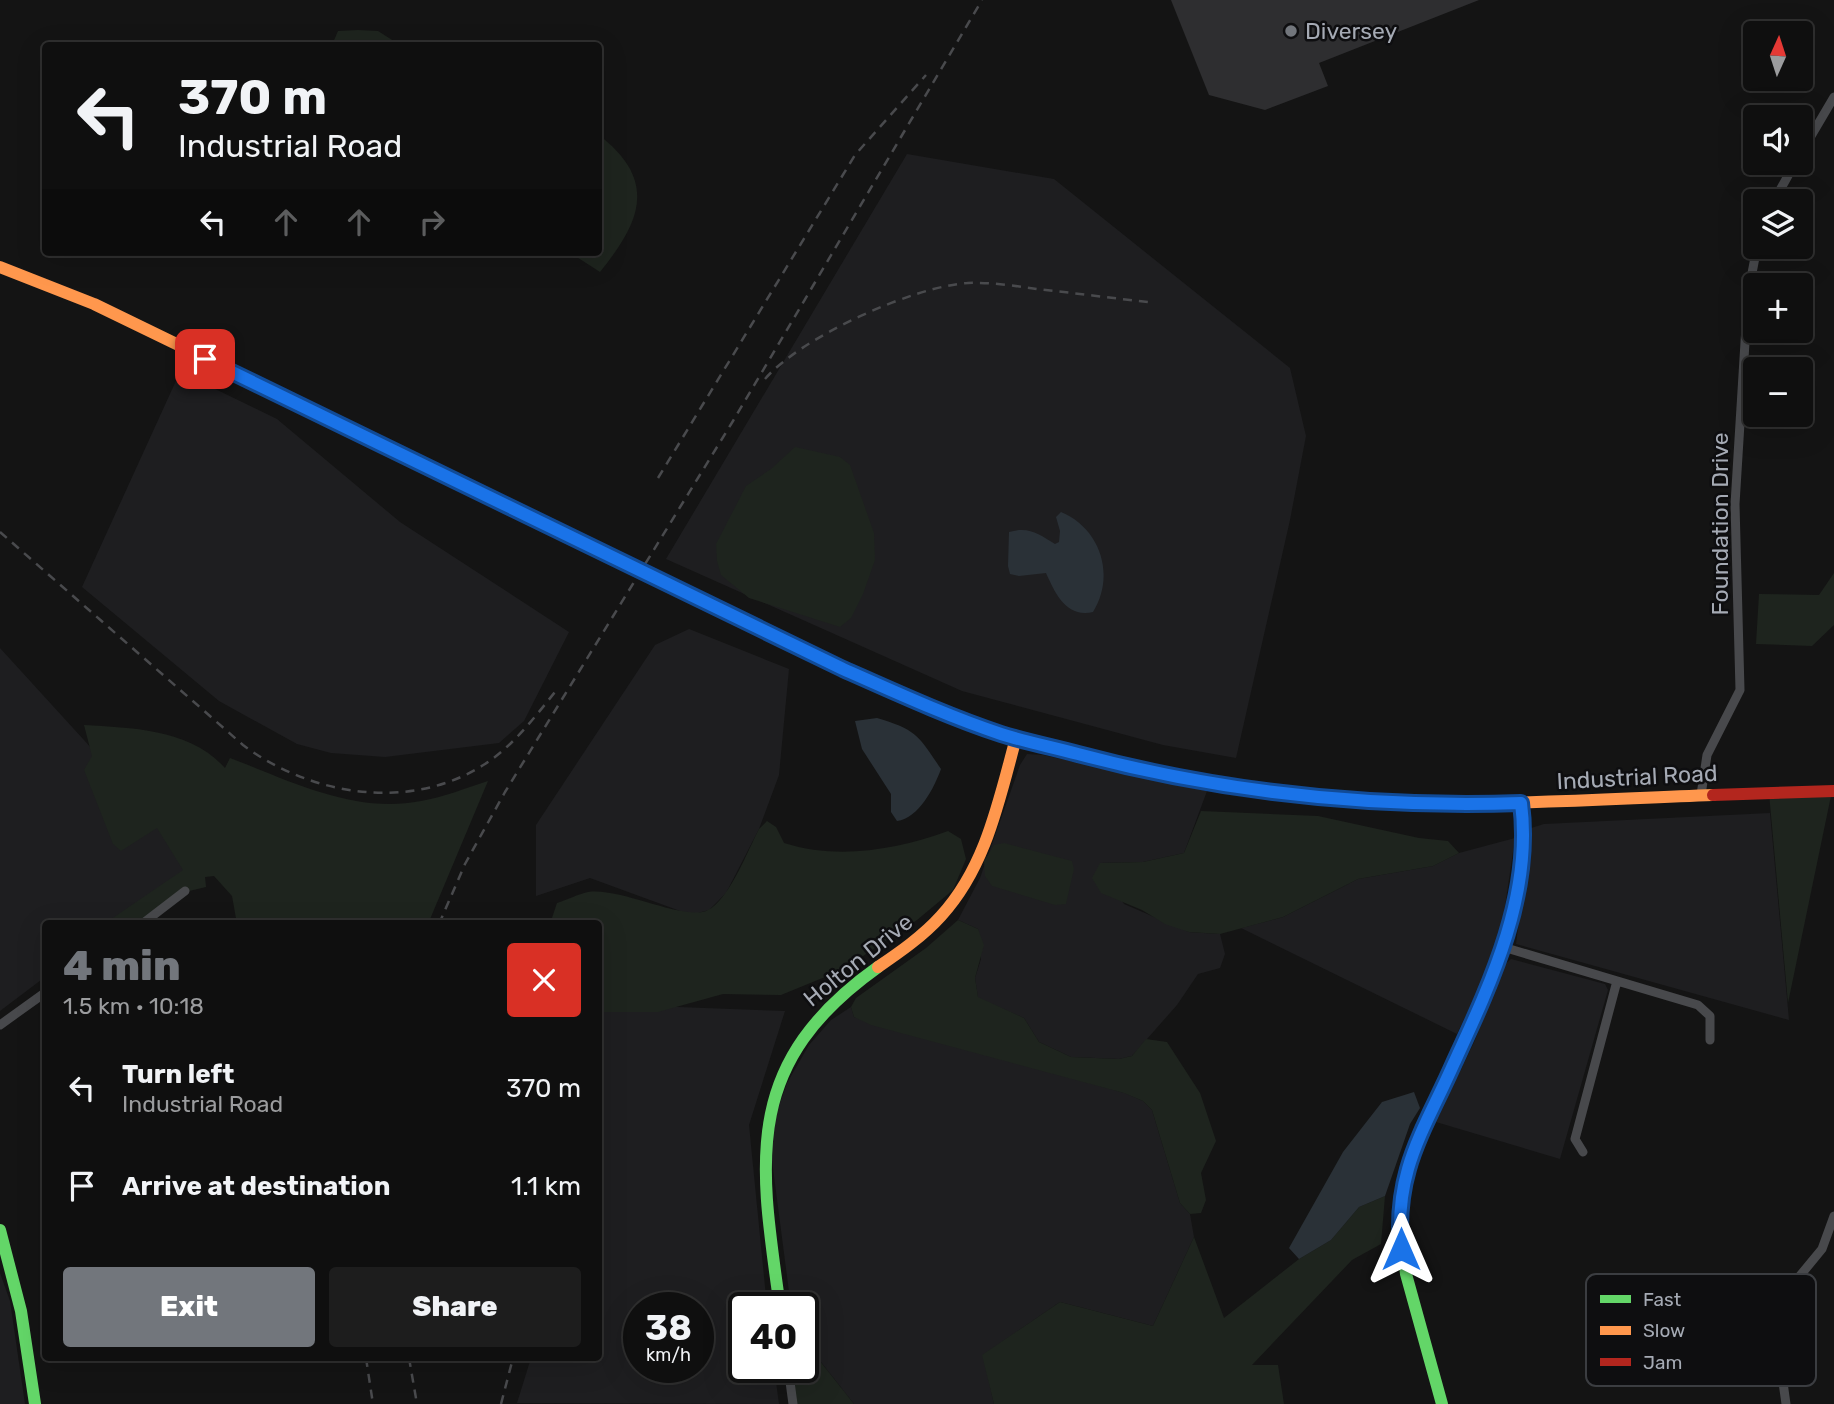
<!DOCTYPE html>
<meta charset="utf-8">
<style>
:root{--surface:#0f0f0f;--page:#1d1d1d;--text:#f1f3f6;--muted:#9b9c9e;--line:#2f2f2f;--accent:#72767c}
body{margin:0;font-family:Rubik,sans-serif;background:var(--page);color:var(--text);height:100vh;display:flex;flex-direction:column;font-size:26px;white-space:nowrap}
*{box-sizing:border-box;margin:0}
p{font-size:23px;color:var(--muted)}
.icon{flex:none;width:38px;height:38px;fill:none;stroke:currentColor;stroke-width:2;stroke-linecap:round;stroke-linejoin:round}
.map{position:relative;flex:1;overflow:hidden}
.side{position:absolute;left:42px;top:920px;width:560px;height:441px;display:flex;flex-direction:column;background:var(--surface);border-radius:7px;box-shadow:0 7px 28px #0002,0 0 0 2px var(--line)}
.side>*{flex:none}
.top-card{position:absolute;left:42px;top:42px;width:560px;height:214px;border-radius:7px;box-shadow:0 7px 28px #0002,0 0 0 2px var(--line);background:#0f0f0f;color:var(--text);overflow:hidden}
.needle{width:46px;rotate:3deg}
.buttons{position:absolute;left:1743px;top:21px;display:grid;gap:14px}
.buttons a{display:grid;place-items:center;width:70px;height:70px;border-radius:7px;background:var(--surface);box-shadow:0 7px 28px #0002,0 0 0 2px var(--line);font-size:35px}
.speed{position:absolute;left:623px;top:1292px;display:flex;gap:14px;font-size:35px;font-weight:700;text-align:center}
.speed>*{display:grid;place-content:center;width:91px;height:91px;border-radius:50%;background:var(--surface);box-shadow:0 7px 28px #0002,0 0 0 2px var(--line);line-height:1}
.speed small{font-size:18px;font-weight:400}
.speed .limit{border:4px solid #111;border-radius:10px;background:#fff;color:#111}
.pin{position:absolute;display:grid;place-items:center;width:60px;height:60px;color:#fff;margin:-30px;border-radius:14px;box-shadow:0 4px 10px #0006}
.me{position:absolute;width:77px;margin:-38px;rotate:0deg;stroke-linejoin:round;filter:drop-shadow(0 0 5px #0008)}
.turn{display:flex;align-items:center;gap:24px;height:147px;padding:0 21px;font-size:32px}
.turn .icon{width:91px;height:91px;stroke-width:2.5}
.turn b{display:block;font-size:49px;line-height:60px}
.lanes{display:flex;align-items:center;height:66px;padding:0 21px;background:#0003;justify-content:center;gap:35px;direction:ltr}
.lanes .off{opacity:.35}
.round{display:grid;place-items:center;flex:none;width:74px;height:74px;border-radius:7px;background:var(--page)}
.summary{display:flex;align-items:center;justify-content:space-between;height:119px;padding:0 21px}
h1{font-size:42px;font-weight:800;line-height:52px;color:var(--accent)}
.button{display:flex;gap:14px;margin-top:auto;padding:14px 21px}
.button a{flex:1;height:80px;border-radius:7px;background:var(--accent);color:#fff;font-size:28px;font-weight:800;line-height:80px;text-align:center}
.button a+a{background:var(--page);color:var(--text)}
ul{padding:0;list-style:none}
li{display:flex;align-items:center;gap:21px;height:98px;padding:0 21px}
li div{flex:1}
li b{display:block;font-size:26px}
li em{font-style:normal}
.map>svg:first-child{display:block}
.built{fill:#1e1e20;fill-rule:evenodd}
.green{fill:#1e241e}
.water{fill:#2a3137}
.building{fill:#2e2e30}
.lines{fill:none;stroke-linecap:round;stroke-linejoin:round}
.street{stroke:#48494c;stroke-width:9}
.fast{stroke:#63d668;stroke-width:12}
.slow{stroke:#ff974d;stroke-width:12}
.jam{stroke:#b3261e;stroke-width:12}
.rail{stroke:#494a4d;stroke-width:2.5;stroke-dasharray:9 7;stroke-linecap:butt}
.route-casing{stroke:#114b97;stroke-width:18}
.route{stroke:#1a73e8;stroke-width:12}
.poi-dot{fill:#72767c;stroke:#0e0e10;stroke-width:2.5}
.labels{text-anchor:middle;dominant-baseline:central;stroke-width:5;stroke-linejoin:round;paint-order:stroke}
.poi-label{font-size:23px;fill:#a5aab4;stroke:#0e0e10;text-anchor:start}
.street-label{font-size:23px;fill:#a5aab4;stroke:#0e0e10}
.key{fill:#0e0e10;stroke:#3b3d41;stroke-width:2}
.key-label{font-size:19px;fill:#a5aab4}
</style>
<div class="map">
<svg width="1834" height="1404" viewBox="0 0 1834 1404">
<rect width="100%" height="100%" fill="#141414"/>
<path class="built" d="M907 154 1054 179 1290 368 1306 436 1290 520 1236 758 1163 745 962 691 666 559Z
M180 372 277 419 400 522 569 632 524 721 499 743 385 757 331 753 297 744 219 701 82 587Z
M689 629 789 669 779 775 759 829 726 893 709 910 691 915 590 878 536 896V825L655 645Z
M0 648 198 865 118 924H46L45 977 0 1011Z
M1027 754 1043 755 1207 791 1184 853 1143 862 1100 863 1124 904 1189 932 1220 934 1225 954 1220 968 1198 974 1177 1005 1132 1056 1119 1059 1071 1057 1039 1042 1024 1018 978 998 975 978 981 959 978 929 958 920 980 878 1020 765Z
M1770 813 1789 1020 1516 944 1531 828 1544 824Z
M1515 838 1504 913 1490 965 1457 1034 1241 928 1283 917 1358 879 1433 866 1459 853Z
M1511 959 1605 984 1608 990 1560 1159 1436 1122 1475 1040 1504 965Z
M599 1004 785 1011 749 1125 767 1307H744V1367H774L779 1404 517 1403 531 1358H598ZM639 1307H698V1367H639Z
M851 1007 854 1017 1125 1093 1143 1101 1152 1110 1180 1203 1190 1214 1194 1237 1153 1326 1060 1302 983 1355 994 1404H854L809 1347 803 1351V1307H791L771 1153 775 1117 787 1083 809 1045 831 1020Z
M0 1273 10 1301 25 1404H0Z"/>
<path class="green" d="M358 30 378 31 400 45H332L338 31Z
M599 135C658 181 641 221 600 272L569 252H598Z
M795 447 840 457 850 465 874 533 875 560 863 594 851 618 840 627 749 598 721 575 717 561 716 544 746 486 771 469Z
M1834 573V625L1812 646 1756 644 1759 594 1819 595Z
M84 725C133 728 190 729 225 768L230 758C291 781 354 814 421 801 444 797 466 788 488 781L428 924H237L232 896 214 876 205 877 206 887 185 892 142 924H104L183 870 157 828 121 851 113 844 84 770 92 756Z
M1832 791 1788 1003 1769 793Z
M1201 811 1318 816 1419 838 1448 841 1459 853 1433 866 1358 879 1283 917 1220 934 1189 932 1165 924 1142 910 1101 893 1092 878 1100 863 1143 862 1184 853Z
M767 821 776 827 784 843C838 860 895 850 948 831L961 839 966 859 953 890 917 920 842 970 781 995 723 994 658 1012H599L598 924H550L557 903C567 900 578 894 588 892 621 887 685 922 708 910 729 900 748 850 759 829Z
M1004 843 1072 861 1074 869 1066 904 1055 905 992 886 985 876 984 861 994 845Z
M958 920 978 929 984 945 975 978 978 997 1024 1018 1039 1042 1071 1057 1119 1059 1132 1056 1146 1039 1167 1042 1200 1093 1216 1141 1201 1173 1206 1200 1201 1213 1190 1214 1180 1203 1152 1110 1143 1101 1124 1093 871 1025 854 1017 851 1007 856 998 926 948Z
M1385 1196 1381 1244 1352 1260 1252 1365H1278L1284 1404H994L982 1355 1060 1302 1153 1326 1194 1237 1224 1318 1299 1259 1331 1240 1359 1207Z
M808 1346 854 1404H793L788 1367H803V1351Z"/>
<path class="water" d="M1061 512C1100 528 1116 575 1093 612 1066 618 1055 593 1046 573L1019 576 1010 574 1008 566 1009 532C1029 526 1039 534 1055 544L1059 542 1060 531 1056 517Z
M877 718C917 730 918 735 941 769 934 788 919 818 897 821L891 812V794L862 749 855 721Z
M1414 1092 1420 1108 1410 1124 1385 1196 1359 1207 1331 1240 1299 1259 1289 1248 1343 1152 1382 1102Z"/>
<path class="building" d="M1171 0H1479L1319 63 1328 86 1265 110 1209 95Z"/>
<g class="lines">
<path class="street" d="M1801 153 1834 97
M1774 201 1795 163
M1701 795 1707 755 1740 690 1735 504 1748 294 1757 247
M142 924 185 891
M1503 947 1698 1005 1710 1016V1040
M0 1025 46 992
M1583 1152 1575 1139 1617 981
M788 1367 793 1404
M1786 1404 1778 1346 1782 1307 1794 1283 1822 1249 1834 1216"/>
<path class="fast" d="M780 638C852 673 924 708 1000 733 1068 757 1141 771 1212 784
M0 1230 21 1311 35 1404
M780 1307C759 1159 742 1064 878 967
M1442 1404 1406 1274 1400 1220 1402 1191 1414 1145 1493 976"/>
<path class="slow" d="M0 267 94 304 403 454
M1212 784C1377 816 1547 801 1713 795
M878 967C900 952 923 936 941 916 986 867 999 800 1016 738"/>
<path class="jam" d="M403 454 780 638
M1713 795 1834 791
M1493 976C1513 919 1525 865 1521 804"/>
<path class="rail" d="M765 379C801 337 914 286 968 283 991 282 1015 286 1037 289 1074 293 1111 298 1148 302
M658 478 855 155 926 75
M0 532 243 745C311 796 411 812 485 764 513 746 534 718 555 692
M439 924 465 864 505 792 733 421 982 0
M366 1358 373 1404
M409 1358 417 1404
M501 1404 513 1358"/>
</g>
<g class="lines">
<defs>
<path id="route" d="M205 359 843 669C895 692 947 716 1001 734 1026 742 1052 747 1078 754 1224 793 1370 808 1521 803 1533 894 1491 983 1454 1063 1424 1131 1394 1170 1401 1249"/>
</defs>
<use href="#route" class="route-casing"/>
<use href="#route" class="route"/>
</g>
<circle class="poi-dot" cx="1291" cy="31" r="7"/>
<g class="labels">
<g class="poi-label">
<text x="1305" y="31">Diversey</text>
</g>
<g class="street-label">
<text transform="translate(1720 524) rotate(-90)">Foundation Drive</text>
<text transform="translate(1637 777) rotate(-3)">Industrial Road</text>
<text transform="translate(858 960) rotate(-39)">Holton Drive</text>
</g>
</g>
<rect x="1586" y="1274" width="230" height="112" rx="10" class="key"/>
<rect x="1600" y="1295" width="31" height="8" fill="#63d668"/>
<rect x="1600" y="1326" width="31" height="9" fill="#ff974d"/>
<rect x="1600" y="1358" width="31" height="8" fill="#b3261e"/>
<g class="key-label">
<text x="1643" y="1306">Fast</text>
<text x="1643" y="1337">Slow</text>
<text x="1643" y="1369">Jam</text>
</g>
</svg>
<div class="buttons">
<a><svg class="needle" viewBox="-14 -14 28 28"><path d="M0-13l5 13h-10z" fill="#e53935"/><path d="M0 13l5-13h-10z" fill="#9b9c9e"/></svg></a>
<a><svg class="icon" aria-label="sound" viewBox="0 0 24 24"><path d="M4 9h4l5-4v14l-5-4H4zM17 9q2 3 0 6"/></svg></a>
<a><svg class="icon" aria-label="layers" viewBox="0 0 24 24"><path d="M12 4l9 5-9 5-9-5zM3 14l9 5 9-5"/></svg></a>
<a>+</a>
<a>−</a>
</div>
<div class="speed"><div>38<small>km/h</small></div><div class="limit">40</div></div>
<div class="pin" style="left:205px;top:359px;background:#d93025"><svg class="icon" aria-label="arrive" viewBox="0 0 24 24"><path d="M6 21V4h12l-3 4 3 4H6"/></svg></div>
<svg class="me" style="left:1401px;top:1249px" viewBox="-20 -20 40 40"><path d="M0-17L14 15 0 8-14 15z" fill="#1a73e8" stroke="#fff" stroke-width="4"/></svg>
<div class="top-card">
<div class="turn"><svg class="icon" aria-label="left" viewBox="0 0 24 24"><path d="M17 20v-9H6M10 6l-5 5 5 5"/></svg><div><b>370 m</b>Industrial Road</div></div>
<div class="lanes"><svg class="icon" aria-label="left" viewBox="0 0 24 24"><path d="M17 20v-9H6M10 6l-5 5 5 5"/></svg><svg class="icon off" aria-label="ahead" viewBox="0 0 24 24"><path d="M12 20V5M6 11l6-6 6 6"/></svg><svg class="icon off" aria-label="ahead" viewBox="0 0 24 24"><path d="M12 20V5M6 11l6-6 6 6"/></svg><svg class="icon off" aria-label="right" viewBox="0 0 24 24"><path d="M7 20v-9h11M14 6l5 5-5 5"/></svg></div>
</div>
<section class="side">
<div class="summary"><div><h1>4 min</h1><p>1.5 km · 10:18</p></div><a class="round" style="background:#d93025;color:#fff"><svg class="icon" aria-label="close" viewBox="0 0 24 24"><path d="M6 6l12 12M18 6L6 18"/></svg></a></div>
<ul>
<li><svg class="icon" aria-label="left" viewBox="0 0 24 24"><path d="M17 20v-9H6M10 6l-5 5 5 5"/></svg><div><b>Turn left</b><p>Industrial Road</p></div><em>370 m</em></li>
<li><svg class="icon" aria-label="arrive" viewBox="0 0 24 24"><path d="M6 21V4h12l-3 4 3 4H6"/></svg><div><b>Arrive at destination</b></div><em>1.1 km</em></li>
</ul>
<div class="button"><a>Exit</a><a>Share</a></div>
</section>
</div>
